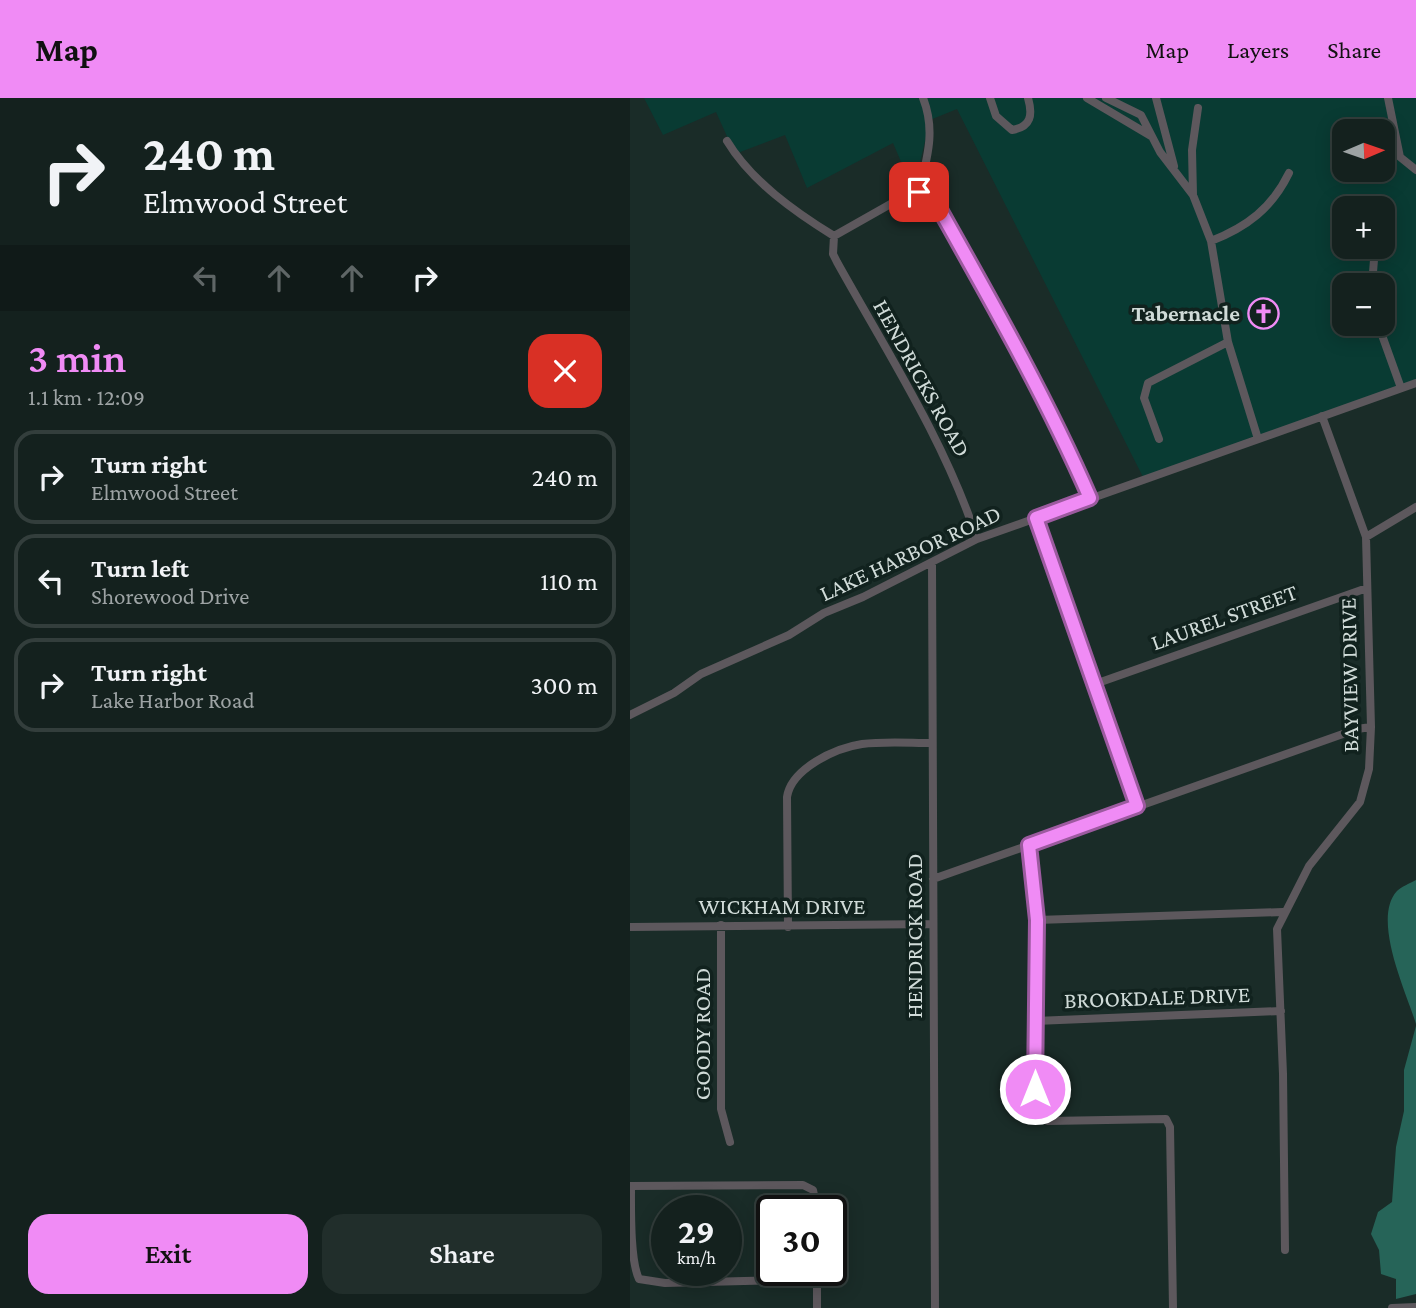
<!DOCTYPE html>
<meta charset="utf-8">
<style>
:root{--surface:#14211e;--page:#212e2b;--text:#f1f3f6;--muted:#9da3a4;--line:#333e3c;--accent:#f08bf5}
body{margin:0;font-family:"Crimson Pro",serif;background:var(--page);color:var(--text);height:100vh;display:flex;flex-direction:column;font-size:26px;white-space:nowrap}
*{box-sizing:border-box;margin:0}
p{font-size:23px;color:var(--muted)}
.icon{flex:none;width:38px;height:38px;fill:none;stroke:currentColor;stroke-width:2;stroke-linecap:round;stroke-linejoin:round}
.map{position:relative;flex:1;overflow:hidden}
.side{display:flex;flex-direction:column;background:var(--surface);width:630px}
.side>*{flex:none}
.guide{background:#14211e;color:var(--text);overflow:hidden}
.needle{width:46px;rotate:88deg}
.fabs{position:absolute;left:702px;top:21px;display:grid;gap:14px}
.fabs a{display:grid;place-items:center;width:63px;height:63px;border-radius:14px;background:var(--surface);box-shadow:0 4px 18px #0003,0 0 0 2px var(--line);font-size:35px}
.speed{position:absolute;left:21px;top:1097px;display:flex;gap:14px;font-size:35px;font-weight:700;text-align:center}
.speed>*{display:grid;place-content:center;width:91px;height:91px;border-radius:50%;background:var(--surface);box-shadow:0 4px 18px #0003,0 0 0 2px var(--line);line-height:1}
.speed small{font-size:18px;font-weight:400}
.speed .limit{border:4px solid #111;border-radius:10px;background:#fff;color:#111}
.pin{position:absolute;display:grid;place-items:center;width:60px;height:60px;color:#fff;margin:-30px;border-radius:14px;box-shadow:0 4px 10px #0006}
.me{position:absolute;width:77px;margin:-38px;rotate:0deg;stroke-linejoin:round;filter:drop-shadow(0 0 5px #0008)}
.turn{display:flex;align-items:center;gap:24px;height:147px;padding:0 28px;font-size:32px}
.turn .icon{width:91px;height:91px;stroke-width:2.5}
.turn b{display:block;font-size:49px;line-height:60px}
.lanes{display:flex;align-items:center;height:66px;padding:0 28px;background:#0003;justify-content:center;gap:35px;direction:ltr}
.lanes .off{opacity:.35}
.round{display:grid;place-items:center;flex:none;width:74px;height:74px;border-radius:21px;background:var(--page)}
.head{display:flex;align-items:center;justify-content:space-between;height:119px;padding:0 28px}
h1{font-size:42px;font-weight:600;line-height:52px;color:var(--accent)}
.primary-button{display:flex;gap:14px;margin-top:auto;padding:14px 28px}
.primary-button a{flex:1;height:80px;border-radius:21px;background:var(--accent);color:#111;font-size:28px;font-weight:600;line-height:80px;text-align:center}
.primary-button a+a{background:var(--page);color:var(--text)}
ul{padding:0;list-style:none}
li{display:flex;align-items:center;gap:21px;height:94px;margin:0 14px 10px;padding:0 14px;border:4px solid var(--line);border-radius:21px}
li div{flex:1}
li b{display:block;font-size:26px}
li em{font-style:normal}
header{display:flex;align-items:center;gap:42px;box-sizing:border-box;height:98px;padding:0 35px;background:var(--accent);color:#111}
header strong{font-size:33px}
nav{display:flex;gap:38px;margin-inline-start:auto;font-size:24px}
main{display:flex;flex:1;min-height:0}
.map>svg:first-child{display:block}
.green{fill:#093b33;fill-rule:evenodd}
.water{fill:#266458}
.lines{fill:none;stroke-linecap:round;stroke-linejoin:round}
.minor{stroke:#5d585d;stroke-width:8}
.route-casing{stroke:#9c5a9f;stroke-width:18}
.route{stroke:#f08bf5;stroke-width:12}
.labels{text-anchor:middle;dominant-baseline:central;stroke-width:7;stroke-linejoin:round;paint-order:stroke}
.poi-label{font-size:23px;font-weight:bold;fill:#d0dbd8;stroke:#11221e;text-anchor:end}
.street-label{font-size:23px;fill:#d0dbd8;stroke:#11221e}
</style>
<header>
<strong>Map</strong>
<nav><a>Map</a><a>Layers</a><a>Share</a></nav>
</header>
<main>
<section class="side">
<div class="guide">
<div class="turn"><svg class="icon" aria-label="right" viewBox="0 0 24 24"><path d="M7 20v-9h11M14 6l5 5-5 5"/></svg><div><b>240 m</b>Elmwood Street</div></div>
<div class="lanes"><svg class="icon off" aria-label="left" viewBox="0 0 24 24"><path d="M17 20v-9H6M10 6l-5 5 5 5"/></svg><svg class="icon off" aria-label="ahead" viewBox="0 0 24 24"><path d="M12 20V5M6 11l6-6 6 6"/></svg><svg class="icon off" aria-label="ahead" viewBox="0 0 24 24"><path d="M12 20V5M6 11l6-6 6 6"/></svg><svg class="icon" aria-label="right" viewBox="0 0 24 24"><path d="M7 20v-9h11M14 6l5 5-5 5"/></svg></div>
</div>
<div class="head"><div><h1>3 min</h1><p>1.1 km · 12:09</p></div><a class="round" style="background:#d93025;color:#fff"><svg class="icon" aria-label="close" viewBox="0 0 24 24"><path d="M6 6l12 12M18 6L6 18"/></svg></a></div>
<ul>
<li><svg class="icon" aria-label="right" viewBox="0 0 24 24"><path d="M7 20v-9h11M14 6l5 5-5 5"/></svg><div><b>Turn right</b><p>Elmwood Street</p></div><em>240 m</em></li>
<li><svg class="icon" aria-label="left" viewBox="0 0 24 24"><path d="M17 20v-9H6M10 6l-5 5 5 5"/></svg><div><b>Turn left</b><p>Shorewood Drive</p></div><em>110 m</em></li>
<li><svg class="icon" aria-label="right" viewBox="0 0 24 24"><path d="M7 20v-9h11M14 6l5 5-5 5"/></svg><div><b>Turn right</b><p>Lake Harbor Road</p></div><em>300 m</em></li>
</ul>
<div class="primary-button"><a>Exit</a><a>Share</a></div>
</section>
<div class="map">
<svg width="786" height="1210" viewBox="0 0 786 1210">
<rect width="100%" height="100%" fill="#1a2c28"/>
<path class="green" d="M14 0H786V285L514 381 327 11 300 22 287 77 281 87 263 45 177 90 155 37 105 56 86 14 33 37ZM714 33H752V72H714ZM714 110H752V149H714ZM714 187H752V226H714Z"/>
<path class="water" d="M786 782V926C777 896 741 821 767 793 771 789 780 785 786 782Z
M786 928V1196L766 1201V1181L751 1176 749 1152 741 1136 748 1114 762 1104 766 1049 774 1013V972Z"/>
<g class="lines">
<path class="minor" d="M360 0 366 18 382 32C401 29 403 17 398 0
M457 0 521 38
M476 0 511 17 530 54 563 97 581 143 598 244 628 341
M526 0 544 68
M758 0 770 59 786 72
M97 43C121 83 165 114 204 138
M289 94 305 103 412 293 460 400
M289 94C297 60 306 33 293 0
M563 97 562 52 568 10
M204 138 203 156 207 164C257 254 315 343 347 441
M204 138 280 95 289 94
M581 143C617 129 642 110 659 75
M742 187 745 149
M748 226 771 290
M529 341 514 300 518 285 598 244
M406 420 507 708
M736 439 786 409
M302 465 305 1210
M465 586 737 490
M0 617 44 595 71 576 159 537 194 515 233 499 347 441 786 285
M399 747 407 822 405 1013 409 1020 418 1023 536 1021 540 1029 543 1210
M303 781 727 631 741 629
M407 822 653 814
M91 827V1011L100 1044
M0 829 303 826
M158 829 157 699C161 671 205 650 232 646 254 643 280 645 302 645
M405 923 651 913
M0 1088 173 1087 183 1092 187 1113
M1 1088C1 1112 0 1162 9 1181L35 1185 187 1181
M655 1152 653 976 647 831 679 768 730 704 739 671 741 629 736 439 692 318
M187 1172V1210
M762 1210 786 1209"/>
</g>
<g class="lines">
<defs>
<path id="route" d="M289 94 305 103C360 201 415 297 460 400L406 420 507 708 399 747 407 822 405 991"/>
</defs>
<use href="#route" class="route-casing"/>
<use href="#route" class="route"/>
</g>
<defs>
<symbol id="church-ring" viewBox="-11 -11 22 22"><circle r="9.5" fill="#11221e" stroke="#f08bf5" stroke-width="1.5"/><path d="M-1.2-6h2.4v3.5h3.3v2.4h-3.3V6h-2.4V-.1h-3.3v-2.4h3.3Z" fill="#f08bf5"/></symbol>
</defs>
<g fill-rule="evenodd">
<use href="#church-ring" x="616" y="198" width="35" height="35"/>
</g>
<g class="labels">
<g class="poi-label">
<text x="610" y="215">Tabernacle</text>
</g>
<g class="street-label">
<text transform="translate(292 280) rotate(61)">HENDRICKS ROAD</text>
<text transform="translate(280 455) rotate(-25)">LAKE HARBOR ROAD</text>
<text transform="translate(594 519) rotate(-20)">LAUREL STREET</text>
<text transform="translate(719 577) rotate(-91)">BAYVIEW DRIVE</text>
<text x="152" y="808">WICKHAM DRIVE</text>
<text transform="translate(284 838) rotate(-90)">HENDRICK ROAD</text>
<text transform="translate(527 899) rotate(-2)">BROOKDALE DRIVE</text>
<text transform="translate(72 936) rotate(-90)">GOODY ROAD</text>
</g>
</g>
</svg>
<div class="fabs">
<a><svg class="needle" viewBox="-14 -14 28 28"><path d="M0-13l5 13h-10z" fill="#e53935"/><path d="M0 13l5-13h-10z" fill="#9da3a4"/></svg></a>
<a>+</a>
<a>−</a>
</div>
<div class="speed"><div>29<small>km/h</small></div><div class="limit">30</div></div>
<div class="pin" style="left:289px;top:94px;background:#d93025"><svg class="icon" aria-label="arrive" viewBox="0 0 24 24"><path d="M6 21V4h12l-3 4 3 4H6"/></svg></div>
<svg class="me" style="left:405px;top:991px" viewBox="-20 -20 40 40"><circle r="17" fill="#f08bf5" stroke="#fff" stroke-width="3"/><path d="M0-11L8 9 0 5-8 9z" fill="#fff"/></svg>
</div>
</main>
